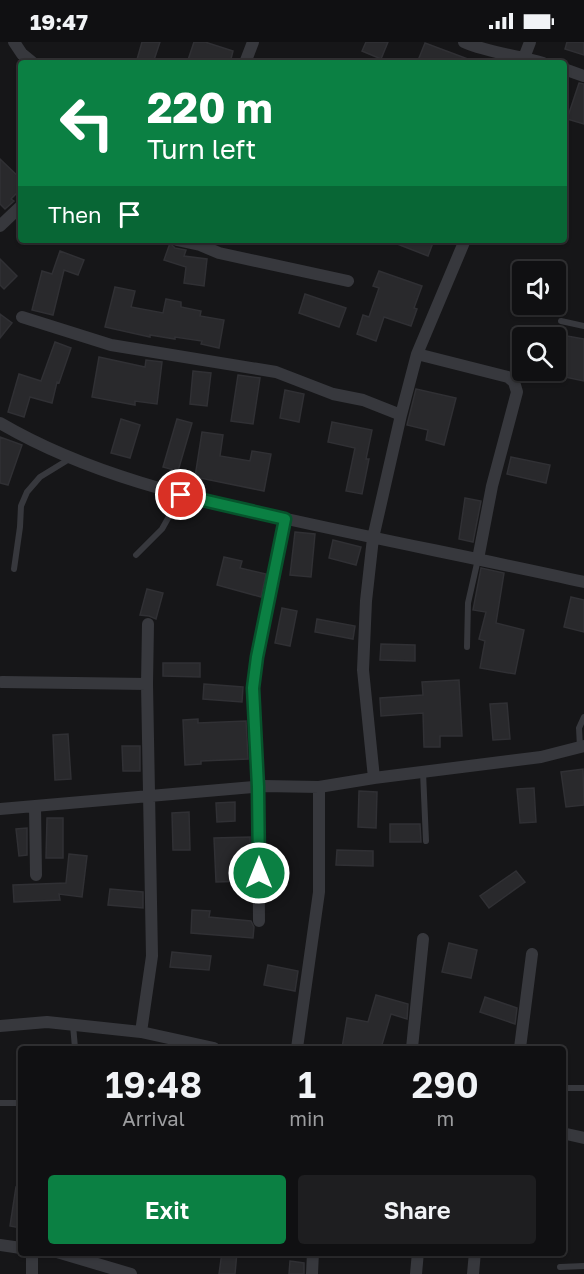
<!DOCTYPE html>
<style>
:root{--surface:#101012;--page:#1e1e20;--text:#f1f3f6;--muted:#9c9d9f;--line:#303032;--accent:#0b8043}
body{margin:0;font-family:"Golos Text",sans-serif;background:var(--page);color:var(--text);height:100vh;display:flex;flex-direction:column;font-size:22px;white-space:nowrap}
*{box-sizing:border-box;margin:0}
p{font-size:20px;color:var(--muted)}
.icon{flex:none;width:33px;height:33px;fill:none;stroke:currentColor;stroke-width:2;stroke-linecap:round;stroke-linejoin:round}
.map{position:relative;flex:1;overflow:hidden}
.panel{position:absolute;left:18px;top:1004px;width:548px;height:210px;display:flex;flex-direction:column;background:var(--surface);border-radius:6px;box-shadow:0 2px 4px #0004,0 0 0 2px var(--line)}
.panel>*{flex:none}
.banner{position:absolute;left:18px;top:18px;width:549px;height:183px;border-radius:6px;box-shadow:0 2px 4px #0004,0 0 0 2px var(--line);background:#0b8043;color:#fff;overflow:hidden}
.buttons{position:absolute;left:512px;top:219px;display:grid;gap:12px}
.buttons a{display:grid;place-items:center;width:54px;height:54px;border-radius:6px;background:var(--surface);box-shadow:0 2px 4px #0004,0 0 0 2px var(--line);font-size:30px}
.pin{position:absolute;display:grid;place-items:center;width:51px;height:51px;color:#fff;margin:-26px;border:3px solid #fff;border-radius:50%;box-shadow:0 2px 6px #0007}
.me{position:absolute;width:66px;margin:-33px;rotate:0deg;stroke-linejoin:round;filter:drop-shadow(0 0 4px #0008)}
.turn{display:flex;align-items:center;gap:21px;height:126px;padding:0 30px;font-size:27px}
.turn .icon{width:78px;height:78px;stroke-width:2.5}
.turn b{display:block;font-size:42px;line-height:51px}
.then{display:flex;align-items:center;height:57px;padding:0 30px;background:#0003;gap:12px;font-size:22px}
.eta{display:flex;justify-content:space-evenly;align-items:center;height:102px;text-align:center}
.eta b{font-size:36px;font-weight:600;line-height:42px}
.primary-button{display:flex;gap:12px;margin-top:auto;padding:12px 30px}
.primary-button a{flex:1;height:69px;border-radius:6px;background:var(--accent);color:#fff;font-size:24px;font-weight:600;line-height:69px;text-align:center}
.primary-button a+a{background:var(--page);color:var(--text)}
.status{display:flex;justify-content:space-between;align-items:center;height:42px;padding:0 30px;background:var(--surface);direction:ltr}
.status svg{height:16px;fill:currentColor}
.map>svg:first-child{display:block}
.building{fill:#29292c;stroke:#303034;stroke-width:1.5}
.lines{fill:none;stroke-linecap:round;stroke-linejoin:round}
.service{stroke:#37383d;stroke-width:6}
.minor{stroke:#37383d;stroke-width:12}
.route-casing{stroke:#07532c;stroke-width:15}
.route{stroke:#0b8043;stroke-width:10}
</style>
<div class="status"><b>19:47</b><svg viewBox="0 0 49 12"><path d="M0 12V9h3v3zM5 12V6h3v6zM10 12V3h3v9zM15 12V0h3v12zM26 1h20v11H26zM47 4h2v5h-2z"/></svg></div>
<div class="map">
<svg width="584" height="1232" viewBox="0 0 584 1232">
<rect width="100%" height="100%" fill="#161618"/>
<path class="building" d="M142 0H160L153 21H136Z
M194 0H205L233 9 230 21H187Z
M366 0H388L381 17 362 9Z
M567 0H584V13L565 7Z
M425 1 476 20V21H417Z
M579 41 584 42V82L567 77Z
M0 117 21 137V147L11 157 14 159 5 167 0 162Z
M387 198H434L428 214Z
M170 201 175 206 186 208 184 214 207 217 204 244 184 241 186 225 164 218Z
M60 209 84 218 78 233 64 228 53 273 32 268 42 229 52 232Z
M0 217 17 234 4 247 0 243Z
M379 229 422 244 414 266 417 267 411 284 384 275 376 299 357 292 363 273 369 275 379 246 373 244Z
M115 245 135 249 131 265 163 271 166 257 181 260V265L201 269 200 274 224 278 219 306 201 302 202 299 175 295V297L150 293V295L105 285Z
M305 252 346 266 339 285 299 271Z
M0 272 12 281 0 296Z
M567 294 584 297V339L560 334Z
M55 300 71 306 59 341 57 340 52 361 30 355 24 375 8 370 19 332 41 339Z
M99 315 145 325 146 318 162 320 157 362 135 359V363L92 355Z
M193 329 211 331 207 364 190 362Z
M238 333 260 336 253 382 231 379Z
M416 347 456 356 444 403 426 398 428 388 407 383Z
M285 348 304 352 299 380 280 376Z
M121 377 140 383 130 416 111 411Z
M177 377 192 381 178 429 163 425Z
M332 380 372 388 366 417H369L362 452 346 449 355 406 328 400Z
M202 390 223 393 220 414 250 419 252 409 271 412 264 449 195 435Z
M0 395 22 403 8 443 0 441Z
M511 415 550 423 546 441 507 432Z
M465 456 481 459 473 500 459 497Z
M295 490 315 492 311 535 290 533Z
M333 498 361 505 356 523 329 516Z
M224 515 242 519 240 526 266 532 261 555 217 543Z
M481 526 504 531 496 581 524 588 515 632 480 626 485 599 479 597 486 570 473 568Z
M147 547 163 551 156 577 149 574 140 573Z
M571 555 584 558V590L564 585Z
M282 566 297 569 290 604 275 601Z
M317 577 355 584 353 597 315 590Z
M381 602 415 603V619L380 618Z
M163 621H200V635L163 634Z
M459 638 462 694H440V705H424L423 671 381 674 380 656 423 653 422 640Z
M204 642 243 645 242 660 203 657Z
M507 661 510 697 493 698 490 662Z
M198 677V681L246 679 248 717 201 719V722L185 723 183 678Z
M68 692 71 737 55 738 53 693Z
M122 704H140V729H123Z
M583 727 584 763 566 765 561 730Z
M534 746 536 780 520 781 517 747Z
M359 749 377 750 376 786 358 785Z
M235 760V779L217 780 216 761Z
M189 770 190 808H173L172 771Z
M47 776H63V816H46Z
M390 782H420L421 800H390Z
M27 786V813L19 814 16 787Z
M250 795V839L216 840 214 796Z
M337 808 373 809V824L336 823Z
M69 812 87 814 82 855 59 852 60 858 14 860 13 843 66 841Z
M516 829 525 840 489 866 480 854Z
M110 847 143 850V866L108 863Z
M192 868 210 869 209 875 251 879 254 885 253 896 191 891Z
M449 901 477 908 471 936 442 930Z
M172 910 211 914 209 928 170 925Z
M268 923 298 929 295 949 264 943Z
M376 953 408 962 407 977 391 972 381 1006H342L347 976 368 980Z
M485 955 517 966 515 982 480 970Z
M16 1145 21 1146V1186L10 1184Z
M222 1210H237L235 1232H219Z
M290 1219 304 1221V1232H289Z"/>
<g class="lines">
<path class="service" d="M561 279 584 284
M136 513 162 487 181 453
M14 527 20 485 21 464 27 450 40 435 71 416
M467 605 468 561 478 517
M580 705 579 686 584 675
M423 730 426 799
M73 983 75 1006
M562 1046H584
M0 1061H21
M560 1225 584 1224"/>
<path class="minor" d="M14 0 22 12 33 21
M464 0C489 11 517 13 543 21
M245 21 253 0
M522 21 530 0
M564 27 584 34
M0 184 21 164
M177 198 200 203 219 211 348 239
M22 275 111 303 276 330 333 352 363 358 401 373
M417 312 508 335 514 340 517 350 492 444 478 517
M0 381C87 432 189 456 287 477 386 499 485 518 584 540
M2 640 147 642
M374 736 363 628 366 559 373 496 401 373 417 312 465 198
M35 764 36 833
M0 767 264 744 319 745 374 736 541 715 584 704
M259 879 258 745 253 646 257 615 285 477
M0 984 47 980 141 990 214 1006
M141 990 152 914 147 642 148 582
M297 1006 319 850V745
M412 1006 423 897
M520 1006 532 912
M562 1091 584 1096
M0 1203 21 1206
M57 1210 131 1232
M32 1232V1210
M312 1232 313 1210
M416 1232 418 1210
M473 1232 475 1210"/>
</g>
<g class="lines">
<defs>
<path id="route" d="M181 453 285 477 257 615 253 646 258 745 259 831"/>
</defs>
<use href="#route" class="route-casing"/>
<use href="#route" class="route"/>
</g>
</svg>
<div class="buttons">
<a><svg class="icon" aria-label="sound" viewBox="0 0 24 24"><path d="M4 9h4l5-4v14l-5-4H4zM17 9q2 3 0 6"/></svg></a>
<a><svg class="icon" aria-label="search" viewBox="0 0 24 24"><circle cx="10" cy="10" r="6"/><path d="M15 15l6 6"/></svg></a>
</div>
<div class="pin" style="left:181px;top:453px;background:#d93025"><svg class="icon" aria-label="arrive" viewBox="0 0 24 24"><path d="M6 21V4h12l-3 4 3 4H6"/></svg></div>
<svg class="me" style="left:259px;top:831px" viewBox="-20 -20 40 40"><circle r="17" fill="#0b8043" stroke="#fff" stroke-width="3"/><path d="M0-11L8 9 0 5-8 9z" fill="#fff"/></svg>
<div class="banner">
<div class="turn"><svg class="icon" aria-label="left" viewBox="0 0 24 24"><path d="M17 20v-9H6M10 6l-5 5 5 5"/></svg><div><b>220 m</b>Turn left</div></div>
<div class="then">Then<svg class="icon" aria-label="arrive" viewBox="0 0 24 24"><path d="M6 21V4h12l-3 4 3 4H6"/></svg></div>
</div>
<section class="panel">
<div class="eta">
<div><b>19:48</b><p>Arrival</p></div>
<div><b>1</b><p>min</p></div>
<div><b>290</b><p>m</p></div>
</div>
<div class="primary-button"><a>Exit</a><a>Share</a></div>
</section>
</div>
